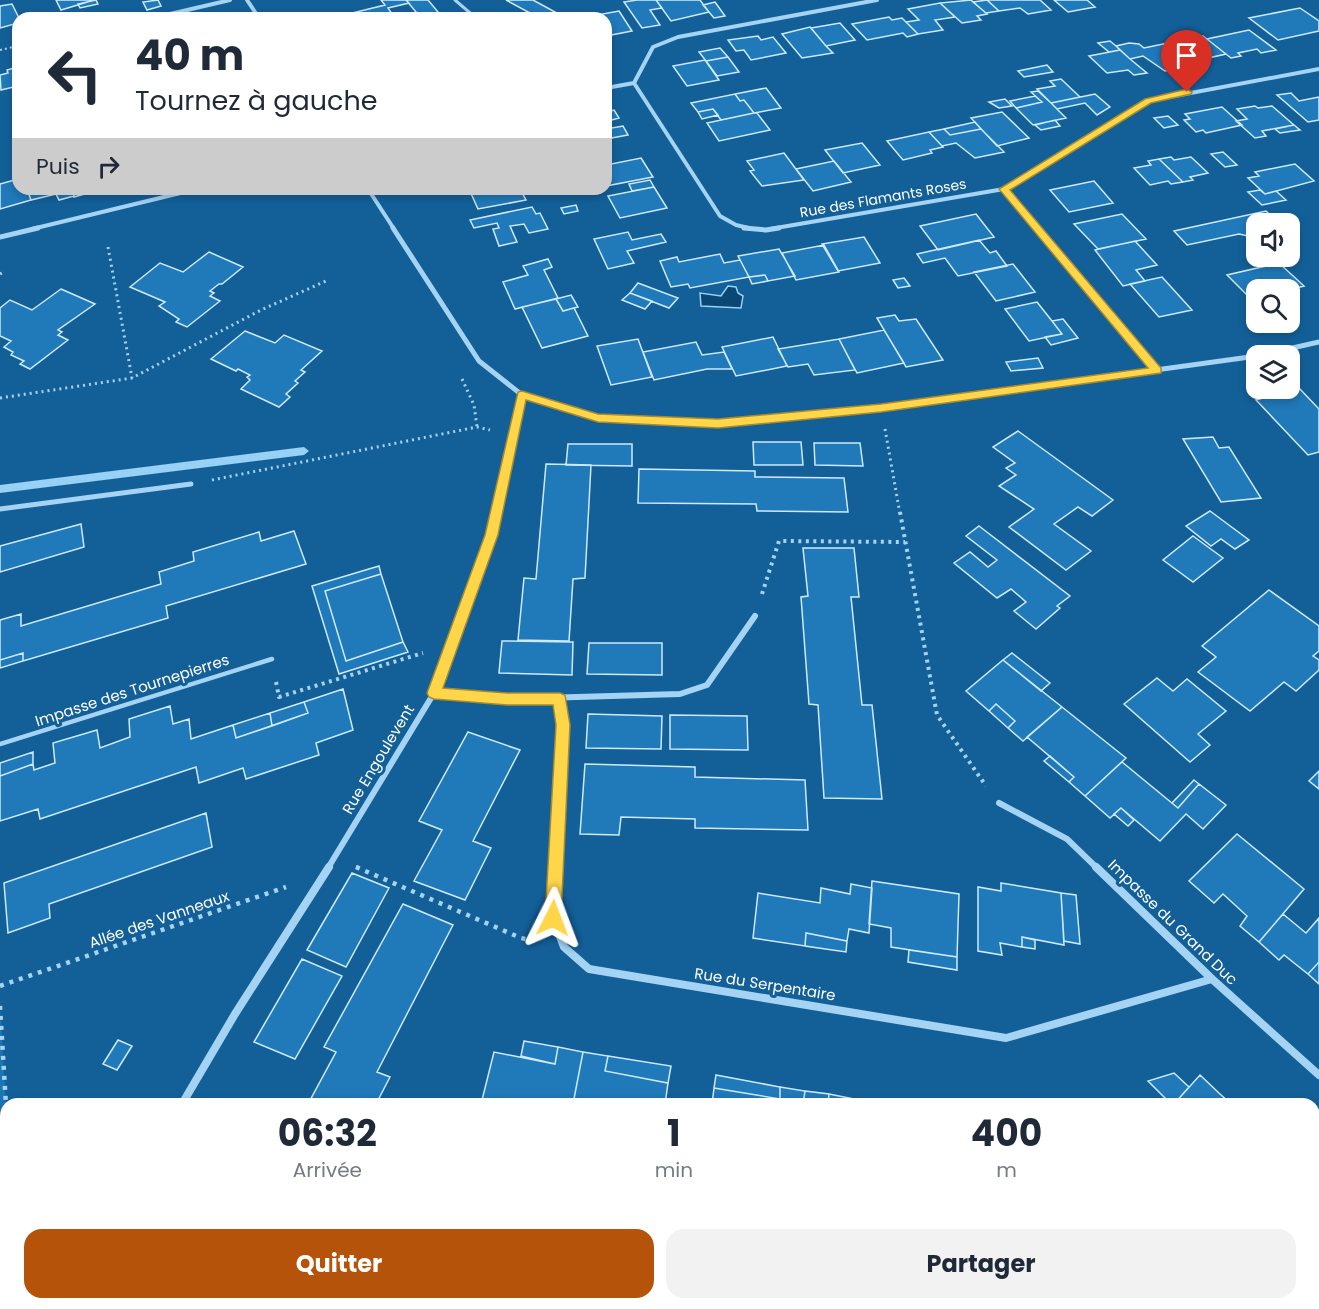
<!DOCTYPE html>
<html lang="fr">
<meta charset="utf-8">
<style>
:root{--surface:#fff;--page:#f2f2f3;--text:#1f2937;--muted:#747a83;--accent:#b45309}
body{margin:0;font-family:Poppins,sans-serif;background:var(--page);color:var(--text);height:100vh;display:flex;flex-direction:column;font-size:22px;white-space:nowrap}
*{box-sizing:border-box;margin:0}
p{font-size:20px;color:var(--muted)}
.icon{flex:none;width:33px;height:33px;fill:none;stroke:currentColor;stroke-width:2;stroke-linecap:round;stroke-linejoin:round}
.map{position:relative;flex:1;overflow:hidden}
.side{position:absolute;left:0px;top:1098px;width:1320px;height:212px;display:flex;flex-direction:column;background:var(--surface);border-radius:18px 18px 0 0;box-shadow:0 3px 9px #0003}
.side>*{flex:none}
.top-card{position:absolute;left:12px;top:12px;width:600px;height:183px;border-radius:18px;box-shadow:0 3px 9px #0003;background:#fff;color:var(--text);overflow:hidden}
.tools{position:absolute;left:1246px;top:213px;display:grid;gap:12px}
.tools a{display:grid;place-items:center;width:54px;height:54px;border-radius:12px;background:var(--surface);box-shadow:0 3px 9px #0003;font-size:30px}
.pin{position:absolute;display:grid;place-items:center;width:51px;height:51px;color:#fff;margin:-62px -26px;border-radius:50% 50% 50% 0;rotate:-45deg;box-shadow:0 0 6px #0007}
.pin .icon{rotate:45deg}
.me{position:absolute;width:66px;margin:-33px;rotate:3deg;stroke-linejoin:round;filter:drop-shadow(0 0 4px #0008)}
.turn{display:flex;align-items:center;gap:21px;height:126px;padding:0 24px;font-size:27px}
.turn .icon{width:78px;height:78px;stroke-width:2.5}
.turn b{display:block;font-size:42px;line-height:51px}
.then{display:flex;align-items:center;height:57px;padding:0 24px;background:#0003;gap:12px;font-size:22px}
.eta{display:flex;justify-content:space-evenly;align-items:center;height:102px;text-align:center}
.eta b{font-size:36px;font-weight:700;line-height:42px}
.cta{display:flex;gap:12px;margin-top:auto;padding:12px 24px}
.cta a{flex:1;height:69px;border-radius:18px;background:var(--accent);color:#fff;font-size:24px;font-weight:700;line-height:69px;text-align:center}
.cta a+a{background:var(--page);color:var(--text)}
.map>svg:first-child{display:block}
.green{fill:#1a75b3}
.water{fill:#0b4775;stroke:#97d1f6;stroke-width:1.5}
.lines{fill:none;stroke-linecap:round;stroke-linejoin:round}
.stream{fill:#97d1f6;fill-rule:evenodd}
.building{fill:#2079b8;stroke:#cdeafd;stroke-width:1.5}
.path-far3{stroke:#a5d3f3;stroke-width:2;stroke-dasharray:2 3;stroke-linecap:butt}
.path-far2{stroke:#a5d3f3;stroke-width:3;stroke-dasharray:2 4;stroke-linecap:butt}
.path-far1{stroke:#a5d3f3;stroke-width:4;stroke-dasharray:3 4.5;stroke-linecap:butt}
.path{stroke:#a5d3f3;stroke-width:4.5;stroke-dasharray:4 6;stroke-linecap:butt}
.lane-far1{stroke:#a5d3f3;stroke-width:3}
.lane{stroke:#a5d3f3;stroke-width:4.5}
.street-far3{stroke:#a5d3f3;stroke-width:4}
.street-far2{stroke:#a5d3f3;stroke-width:5}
.street-far1{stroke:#a5d3f3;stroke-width:6}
.street{stroke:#a5d3f3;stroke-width:8}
.route{fill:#ffd54a;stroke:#a68a30;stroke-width:1.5}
.labels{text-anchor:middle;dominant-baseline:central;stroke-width:6;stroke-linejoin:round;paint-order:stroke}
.far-street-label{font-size:14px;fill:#fff;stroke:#136099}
.street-label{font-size:15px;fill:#fff;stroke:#136099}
</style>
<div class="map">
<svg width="1319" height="1309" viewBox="0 0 1319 1309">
<rect width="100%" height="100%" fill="#136099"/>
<path class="green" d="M0 1006 6 1105V1279L0 1282Z"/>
<path class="water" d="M728 286 736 287 738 293 743 296 741 308 701 306 700 293 721 296Z"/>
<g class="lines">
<path class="stream" d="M304 447 309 451 304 455 0 493V485Z"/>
</g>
<path class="building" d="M56 0H94L61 10Z
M96 0 98 4 80 8 78 4Z
M158 0 161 6 147 10 143 2Z
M381 0H406L409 3 388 8 394 17 389 18 336 17 385 5Z
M406 0H428L443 18H421Z
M506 0H533L566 18H539Z
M637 0H656L662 8 650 10 660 25 642 28 624 2Z
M656 0H700L709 12 671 21Z
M971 0 987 14 977 16 981 20 962 23 940 3Z
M987 0 999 11 986 13 973 2Z
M987 0H1040L1051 10 1028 14 1020 8 999 11Z
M1054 0H1087L1095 7 1068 12Z
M715 2 725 16 714 18 703 5Z
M940 3 955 17 935 20 943 30 918 34 906 22 919 20 908 9Z
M12 4 19 18 18 23 0 28V6Z
M1300 8 1319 21V31L1278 40 1249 18Z
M619 11 632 31 606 36V18L586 17Z
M889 17 892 20 902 18 918 34 907 37 903 33 867 40 852 24Z
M840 23 855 40 826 46 811 28Z
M810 27 826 46 833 53 802 58 782 34Z
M1249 30 1276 50 1261 53 1257 49 1238 53 1241 56 1231 58 1207 39Z
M758 36 761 40 773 37 786 53 751 60 744 50 736 51 728 40Z
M1203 36 1226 54 1186 63 1163 44Z
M1110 41 1116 46 1120 50 1109 52 1098 43Z
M1129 43 1139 44 1144 48 1163 44 1190 66 1165 71 1143 56 1130 59 1116 46Z
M720 48 728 57 706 61 699 52Z
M1120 50 1130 59 1147 73 1134 75 1128 70 1107 73 1089 56Z
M728 57 739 72 717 76 706 61Z
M705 60 719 80 687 86 673 66Z
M1047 65 1053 72 1024 77 1018 71Z
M18 67V86L1 90 0 75 8 73 7 70Z
M1061 79 1080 97 1051 103 1037 89 1055 86 1050 81Z
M766 88 781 108 754 113 744 100 740 101 735 94Z
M1038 91 1051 103 1066 118 1033 125 1016 108 1042 102 1031 92Z
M1291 93 1299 101 1319 97V120L1308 122 1277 95Z
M735 94 740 101 744 100 754 113 721 120 713 109 698 112 691 103Z
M1095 94 1110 107 1097 115 1085 103 1057 109 1051 103Z
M1035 96 1042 102 1016 108 1010 101Z
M1005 99 1012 106 999 108 989 102Z
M1255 106 1258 108 1272 106 1294 125 1262 131 1266 136 1255 138 1236 121 1247 119 1237 109Z
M1222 107 1242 125 1206 133 1203 130 1196 132 1184 120 1190 119 1185 114Z
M713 109 718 115 702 119 698 112Z
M614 110 619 118 608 121 612 128 623 126 628 135 606 139V112Z
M1002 112 1029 138 997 146 971 118Z
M754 113H757L770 130 719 141 707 123Z
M1168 116 1178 125 1164 128 1154 118Z
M1055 120 1060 126 1041 130 1035 125Z
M975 122 981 129 950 135 944 129Z
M1294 125 1300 130 1280 133 1275 129Z
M944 129 950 135 981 129 1004 152 975 158 956 143 942 146 929 132Z
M929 132 943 147 930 150 932 153 903 160 887 141Z
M862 143 880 165 843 173 825 150Z
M1223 152 1237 165 1225 167 1211 154Z
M784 153 804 180 762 186 750 171 754 170 747 161Z
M1171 157 1174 160 1191 157 1208 173 1190 177 1193 180 1183 182 1159 159Z
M641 158 653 177 606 186V165Z
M1159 159 1183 182 1171 184 1168 181 1150 185 1134 168 1151 165 1148 161Z
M834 161 851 182 813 191 796 169Z
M1295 164 1314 181 1265 194 1248 178 1259 176 1255 172Z
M18 179V189H27L31 200 0 209V184Z
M650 180 654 187 632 191 629 184Z
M1094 181 1113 203 1069 212 1050 190Z
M654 187 667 208 620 218 608 196Z
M27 189H72L74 196 59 200 56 194 31 200Z
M72 189H102L74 197Z
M469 189H520L526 200 478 209Z
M1260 190 1265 194 1276 191 1286 200 1262 205 1248 192Z
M576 205 578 211 564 214 561 208Z
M532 207 536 214 540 213 548 229 529 233 524 224 510 226 517 242 499 246 493 229 499 228 497 223 474 228 470 220Z
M1266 211 1279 224H1257V241L1253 237 1239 234 1187 245 1174 231Z
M976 214 994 237 938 250 920 226Z
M1122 214 1146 239 1098 249 1074 224Z
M628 232 632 240 661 234 666 242 627 251 634 263 608 269 594 239Z
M864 237 880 263 838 271 822 244Z
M979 240 990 253 996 251 1007 266 958 276 945 258 923 263 917 254Z
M1135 241 1157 265 1136 270 1145 281 1123 286 1095 250Z
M824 245 839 272 796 280 782 253Z
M779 249 795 276 768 281 765 275 749 277 738 256Z
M209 252 243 267 222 284H219L210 291 214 293 210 296 220 301 187 327 176 322 179 319 159 306 165 302 130 287 160 263 183 272Z
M720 254 724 263 740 260 749 277 690 288 688 284 671 287 660 261 677 257 679 262Z
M548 259 552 267 544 270 558 298 515 309 503 282 528 275 523 266Z
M1279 263 1304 286 1288 290H1257V297L1251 299 1227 275Z
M1013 264 1035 292 996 301 974 272Z
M765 275 768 281 752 284 749 277Z
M1162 277 1192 310 1159 317 1130 284Z
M904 278 910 286 898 288 893 280Z
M638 283 678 298 669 308 630 293Z
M61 289 95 304 58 330 62 332 58 335 68 340 30 369 20 364 24 361 11 355 13 352 4 347 11 341 0 336V308L10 300 32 310Z
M630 293 652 301 645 309 622 300Z
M571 295 578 307 563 311 556 299Z
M556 299 563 311 574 308 588 336 542 348 522 307Z
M1037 302 1052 321 1062 334 1029 341 1005 309Z
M895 315 899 321 916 319 943 360 906 367 877 318Z
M1063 319 1078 338 1051 345 1045 337 1062 334 1052 321Z
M884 330 904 363 857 373 839 339Z
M245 331 275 343 284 335 322 351 301 370 305 372 295 381 298 383 286 394 290 397 279 407 241 389 250 380 247 377 250 375 238 369 236 371 211 359Z
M773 337 787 366 736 376 722 347Z
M638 339 652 377 611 385 597 346Z
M839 339 855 370 814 375 808 364 788 367 778 349Z
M696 342 702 355 724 352 732 369H707L654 380 643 352Z
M1038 358 1043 368 1011 371 1006 362Z
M1299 388 1319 409V452L1308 455 1256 400Z
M1018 431 1113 500 1092 516 1078 507 1054 524 1091 551 1066 570 1009 527 1034 509 999 486 1016 475 1006 468 1015 463 993 447Z
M1213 437 1219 448 1229 447 1261 498 1221 502 1183 439Z
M753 442H801L803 465H754Z
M814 443H860L863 466 815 465Z
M568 444H632V466L566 465Z
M546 464 591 465 585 578 573 579 569 641 518 640 524 578 536 579Z
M639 469 755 471V477L844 478 848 512 757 511 756 504 638 503Z
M1210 511 1249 540 1235 549 1221 539 1211 546 1186 526Z
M81 524 84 547 0 572V546Z
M979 526 1070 596 1057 606 1060 608 1036 629 1014 611 1026 602 1011 589 997 598 954 563 970 552 988 567 997 560 966 536Z
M294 531 306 564 166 606 168 618 23 661V653L0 660V620L21 614V626L161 584 159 572 194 561 193 552 259 532 261 541Z
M1193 536 1223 558 1193 582 1163 560Z
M803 548H854L859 597H851L862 705H872L882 799 824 798 818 705 809 704 801 597 808 596Z
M379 566 381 574 325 591 346 661 403 642 408 652 339 674 312 586Z
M381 574 403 642 346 661 325 591Z
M1269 590 1319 626V651L1313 656 1319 660V670L1296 691 1284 682 1250 711 1198 672 1216 657 1202 646Z
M502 641 573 642 572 675 499 673Z
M589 643H662V675L587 674Z
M23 653V661L0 668V660Z
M1012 653 1050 683 1041 691 1003 660Z
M1003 660 1062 707 1023 741 1008 728 1015 721 996 704 989 711 966 691Z
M1157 678 1173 691 1187 679 1226 711 1198 734 1210 745 1190 762 1124 704Z
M343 689 353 730 316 743 319 755 246 779 243 768 199 783 196 767 40 819 38 809 0 821V776L33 764 34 770 55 763 53 743 97 730 100 748 130 737 129 719 170 706 173 724 189 719 191 739 233 725 236 738 308 713 304 702Z
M304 702 308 713 272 726 270 713Z
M996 704 1015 721 1008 728 989 711Z
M1062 707 1126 758 1085 796 1069 782 1074 777 1027 737Z
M270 713 272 726 236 738 233 725Z
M588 714 662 716 661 749 586 748Z
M670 715 747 716 748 750 670 749Z
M468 732 520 750 473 841 491 848 465 900 414 881 442 830 419 821Z
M33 752V764L0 776V763Z
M1050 756 1074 777 1069 782 1044 761Z
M1122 762 1178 808 1199 784 1226 805 1203 829 1186 814 1160 841 1121 808 1110 818 1085 796Z
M585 764 695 767V777L805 780 808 830 695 828V819L621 817 619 835 580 834Z
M1319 771V789L1309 781Z
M1194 780 1199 784 1178 808 1172 803Z
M1121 808 1134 820 1128 826 1114 814Z
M206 813 212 847 49 904 50 918 8 933 4 883Z
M1237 834 1304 889 1259 942 1240 926 1247 916 1223 894 1214 903 1189 881Z
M352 873 389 888 346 967 307 950Z
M872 881 959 894 957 957 891 947V928L869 924Z
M1001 883 1061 893 1064 945 1022 937V947L1000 943 1002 955 978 951V887L1001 891Z
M851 884 872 888 869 933 849 929 847 941 806 933 805 946 753 938 758 893 820 903 821 888 850 894Z
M1061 893 1076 895 1080 944 1064 941Z
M403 904 453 925 377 1072 390 1077 376 1104H308L336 1052 324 1047Z
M1283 914 1306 933 1319 918V962L1308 974 1284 955 1279 960 1259 942Z
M806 933 847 941 846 952 805 946Z
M1022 937 1035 940V949L1022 947Z
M909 950 957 957V970L908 962Z
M302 959 342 976 295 1059 254 1042Z
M1319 962V984L1308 974Z
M118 1040 132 1046 117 1070 103 1064Z
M524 1041 558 1047 555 1064 521 1056Z
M558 1047 583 1052 573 1104H481L494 1052 555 1064Z
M583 1052 608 1056 605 1071 668 1083 665 1104H573Z
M608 1056 671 1066 668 1083 605 1071Z
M1174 1073 1189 1087 1174 1104H1171L1148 1081Z
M716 1075 780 1087V1099L714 1088Z
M1200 1075 1220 1094 1231 1104H1174Z
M780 1087 805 1091 803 1104H712L714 1088 780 1099Z
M805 1091 829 1094 828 1104H803Z
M829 1094 869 1102 882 1104H828Z
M1314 1170 1319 1175V1259L1314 1254Z
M99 1304H137L148 1309H96Z
M179 1304H258L255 1309H176Z
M346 1304H447L452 1309H341Z
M601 1304H635L633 1309H621Z
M660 1304H745L744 1309H659Z
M807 1304H882L895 1309H806Z
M910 1304H1003V1309H910Z
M1199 1304H1283V1309H1199Z"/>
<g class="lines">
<path class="path-far3" d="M0 50 18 46"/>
<path class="path-far2" d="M108 247 132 378
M0 274 4 272
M462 379 474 405 477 427
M0 398 132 378 261 310 326 281
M885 429 900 514
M212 480 477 427 490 430"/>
<path class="path-far1" d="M900 512 937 715 986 786
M762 594 779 541 905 542
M276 682 279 697 423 653
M356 867 359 868"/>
<path class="path" d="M356 867 521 938 535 941
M0 986 286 887
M0 1006 6 1105
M0 1282 6 1279"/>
<path class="lane-far1" d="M455 0 476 18
M333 191 343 189"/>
<path class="lane" d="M0 744 272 659"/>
<path class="street-far3" d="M247 0 259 18
M153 18 230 0
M634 83 653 47 678 37 877 0
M606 88 634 83 720 216 736 225 753 229
M368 189 394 229
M1004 189 1148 101 1319 69
M32 229 197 189
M770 229 1004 189 1038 229"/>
<path class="street-far2" d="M393 228 479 361 522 395 598 418 718 424 881 408 1257 356
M744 228 766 230 779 228
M1037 228 1157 370
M0 237 38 228
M1257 356 1319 342
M0 509 191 484
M496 514 522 395"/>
<path class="street-far1" d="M434 693 507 699 680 694 707 685 755 616
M999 803 1067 839 1097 868
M328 868 434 693 491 535 496 512
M556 868 563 725 560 699"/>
<path class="street" d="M556 867 553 918 564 947 589 969 1006 1038 1212 979
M1096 867 1212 979 1319 1075
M182 1104 235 1014 329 867
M60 1309 63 1304"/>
</g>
<path class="route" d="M1187 89 1192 92 1191 94 1151 103 1010 190 1161 368V373L881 412 718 428 598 422 526 400 498 535 443 688 507 693H560L565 695 570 725 561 918 558 924 553 926 547 924 545 918 556 725 553 705H507L434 699 429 697 427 693 485 535 518 392 522 391 598 414 718 419 881 404 1148 368 999 189 1145 99Z"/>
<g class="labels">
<g class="far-street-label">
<text transform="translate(883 198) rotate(-10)">Rue des Flamants Roses</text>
</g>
<g class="street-label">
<text transform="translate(132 690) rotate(-18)">Impasse des Tournepierres</text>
<text transform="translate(378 759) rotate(-59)">Rue Engoulevent</text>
<text transform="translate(159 919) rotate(-19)">Allée des Vanneaux</text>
<text transform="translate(1173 922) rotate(44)">Impasse du Grand Duc</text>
<text transform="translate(765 984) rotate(9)">Rue du Serpentaire</text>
</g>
</g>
</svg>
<div class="tools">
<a><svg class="icon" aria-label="sound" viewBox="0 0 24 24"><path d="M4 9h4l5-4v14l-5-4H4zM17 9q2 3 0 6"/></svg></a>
<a><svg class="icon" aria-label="search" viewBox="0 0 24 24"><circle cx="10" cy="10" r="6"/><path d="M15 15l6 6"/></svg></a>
<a><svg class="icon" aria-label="layers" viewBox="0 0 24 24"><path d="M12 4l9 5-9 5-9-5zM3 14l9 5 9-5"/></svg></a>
</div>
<div class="pin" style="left:1187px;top:92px;background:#d93025"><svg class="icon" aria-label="arrive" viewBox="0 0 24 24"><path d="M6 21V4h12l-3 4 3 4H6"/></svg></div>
<svg class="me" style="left:553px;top:918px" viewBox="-20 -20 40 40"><path d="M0-17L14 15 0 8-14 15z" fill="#ffd54a" stroke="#fff" stroke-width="4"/></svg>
<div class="top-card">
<div class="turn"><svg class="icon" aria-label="left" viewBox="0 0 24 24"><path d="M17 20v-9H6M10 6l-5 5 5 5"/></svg><div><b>40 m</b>Tournez à gauche</div></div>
<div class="then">Puis<svg class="icon" aria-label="right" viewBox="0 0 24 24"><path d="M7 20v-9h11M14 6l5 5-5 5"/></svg></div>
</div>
<section class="side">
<div class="eta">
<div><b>06:32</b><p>Arrivée</p></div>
<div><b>1</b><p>min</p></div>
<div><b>400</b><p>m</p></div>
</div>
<div class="cta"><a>Quitter</a><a>Partager</a></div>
</section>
</div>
